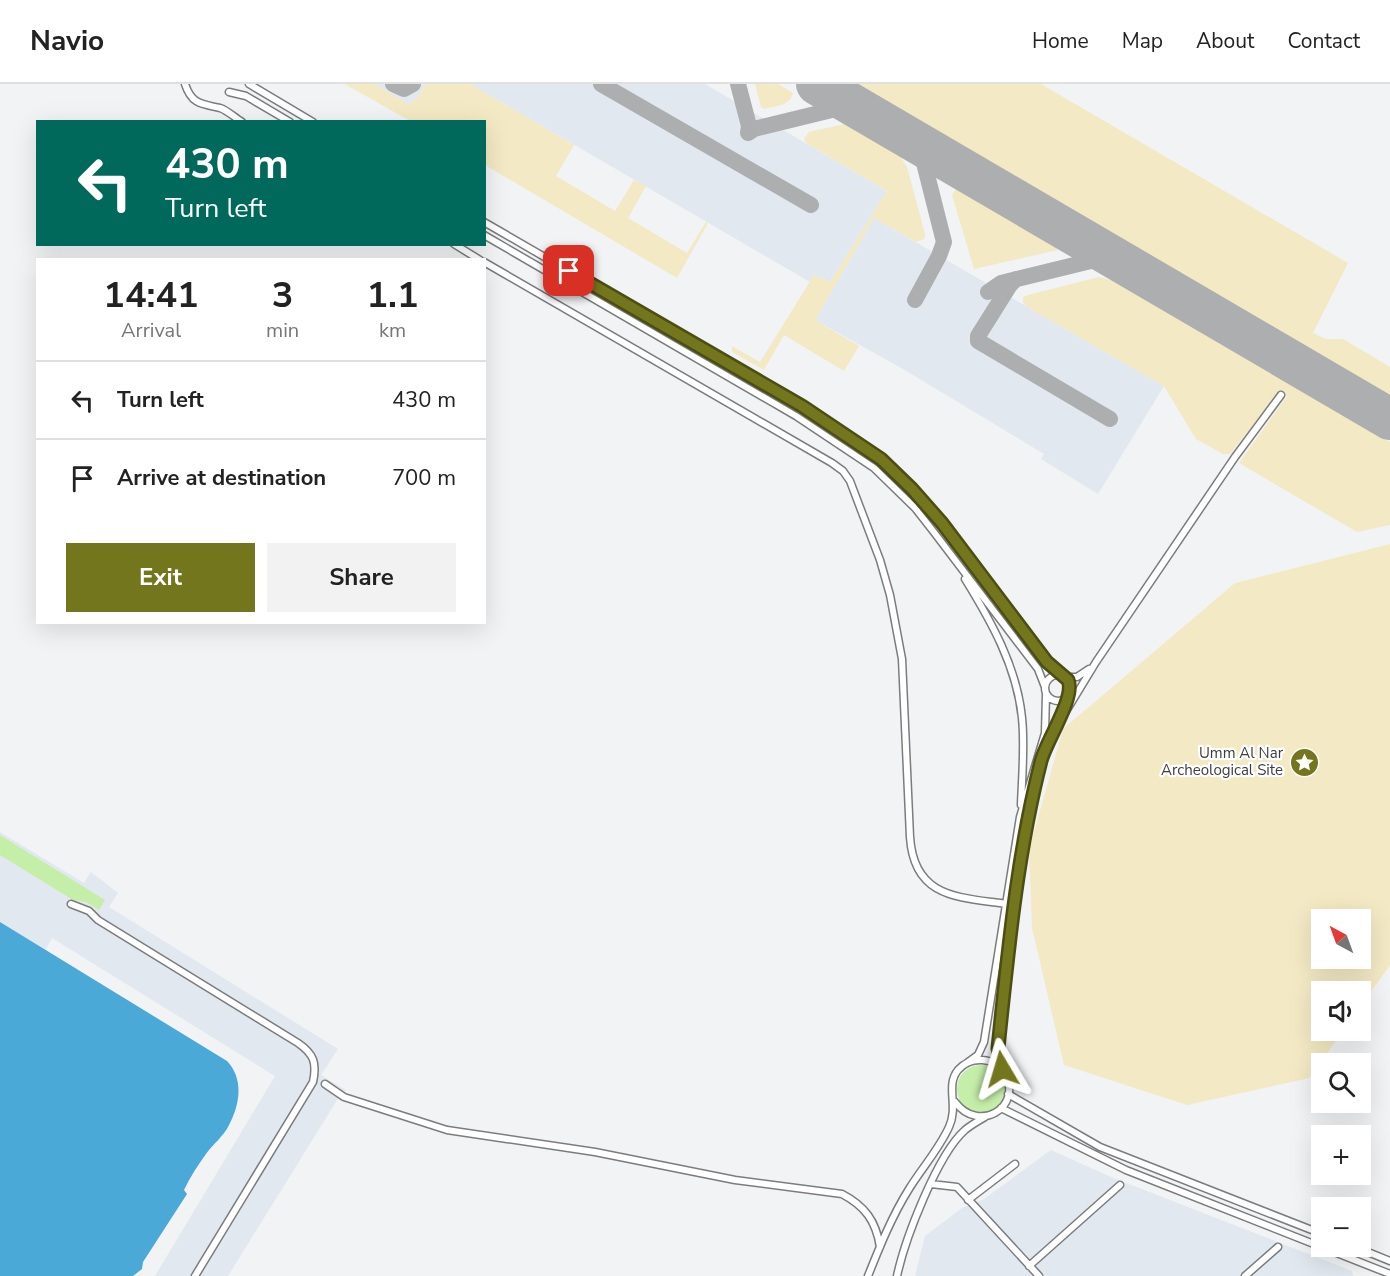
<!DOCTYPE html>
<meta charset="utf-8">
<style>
:root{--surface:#fff;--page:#f2f2f2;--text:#222;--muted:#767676;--line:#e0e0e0;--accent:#74761d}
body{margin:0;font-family:"Nunito Sans",sans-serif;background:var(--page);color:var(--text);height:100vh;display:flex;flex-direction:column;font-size:22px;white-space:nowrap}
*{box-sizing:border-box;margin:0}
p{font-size:20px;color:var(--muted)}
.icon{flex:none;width:33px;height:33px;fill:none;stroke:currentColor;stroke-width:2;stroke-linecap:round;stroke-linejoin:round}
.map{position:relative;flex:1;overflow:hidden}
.drawer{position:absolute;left:36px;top:174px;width:450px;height:366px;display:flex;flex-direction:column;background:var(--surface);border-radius:0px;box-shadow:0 6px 24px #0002}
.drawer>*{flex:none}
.hud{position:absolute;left:36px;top:36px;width:450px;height:126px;border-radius:0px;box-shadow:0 6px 24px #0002;background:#00695c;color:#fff;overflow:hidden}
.needle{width:39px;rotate:319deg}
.fabs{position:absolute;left:1311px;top:825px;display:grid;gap:12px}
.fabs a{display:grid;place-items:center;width:60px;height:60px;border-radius:0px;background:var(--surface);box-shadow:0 6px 24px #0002;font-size:30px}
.pin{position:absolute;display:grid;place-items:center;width:51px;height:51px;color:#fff;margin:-26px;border-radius:12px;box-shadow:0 3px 9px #0006}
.me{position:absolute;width:66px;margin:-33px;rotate:353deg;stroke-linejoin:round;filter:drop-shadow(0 0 4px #0008)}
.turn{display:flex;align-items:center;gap:21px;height:126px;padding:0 30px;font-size:27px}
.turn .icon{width:78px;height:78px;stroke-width:2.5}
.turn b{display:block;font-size:42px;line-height:51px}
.eta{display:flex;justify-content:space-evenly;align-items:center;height:102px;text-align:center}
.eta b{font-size:36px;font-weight:700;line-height:42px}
.primary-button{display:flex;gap:12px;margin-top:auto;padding:12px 30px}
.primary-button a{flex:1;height:69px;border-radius:0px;background:var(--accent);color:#fff;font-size:24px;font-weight:700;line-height:69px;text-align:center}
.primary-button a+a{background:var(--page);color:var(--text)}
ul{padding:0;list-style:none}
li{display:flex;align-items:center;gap:18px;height:78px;padding:0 30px;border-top:2px solid var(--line)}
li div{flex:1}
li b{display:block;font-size:22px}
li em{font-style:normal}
header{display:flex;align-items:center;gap:36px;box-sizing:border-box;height:84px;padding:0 30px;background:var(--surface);border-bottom:2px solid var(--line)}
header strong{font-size:28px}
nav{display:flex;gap:33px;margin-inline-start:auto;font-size:21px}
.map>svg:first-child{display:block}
.built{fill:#e1e8f0}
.green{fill:#c5eea9}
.sand{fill:#f3e9c4;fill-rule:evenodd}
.water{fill:#4aa9d7}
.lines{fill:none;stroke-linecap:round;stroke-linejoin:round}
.taxiway{stroke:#adaeb0;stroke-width:16}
.runway{stroke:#adaeb0;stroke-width:42}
.street-casing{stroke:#7b7c7e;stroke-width:9}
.street{stroke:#fff;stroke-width:6}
.route-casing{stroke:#4b4d13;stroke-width:15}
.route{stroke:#74761d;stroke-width:10}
.labels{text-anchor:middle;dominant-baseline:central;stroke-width:4.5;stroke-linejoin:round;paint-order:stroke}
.poi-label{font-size:15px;fill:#3c3d3e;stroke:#fff;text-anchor:end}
</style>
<header>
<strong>Navio</strong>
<nav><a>Home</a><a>Map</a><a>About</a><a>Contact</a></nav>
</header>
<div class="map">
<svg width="1390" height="1192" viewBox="0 0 1390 1192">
<rect width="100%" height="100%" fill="#f1f3f5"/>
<path class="built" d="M374 0H426L418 13 409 20Z
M470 0H705L887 107 830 198 814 191 810 198Z
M874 134 1164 302 1098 410 1041 375 1044 370 903 285 815 236Z
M0 748 84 799 91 788 118 809 109 823 338 965 321 991 346 1006 339 1013 228 1192H155L275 992 52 854 45 866 0 838Z
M1051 1066 1111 1093 1352 1187 1353 1192H915L925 1152 962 1124 984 1115Z"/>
<path class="green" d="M0 751 105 816 99 826 86 818 73 816 0 771Z
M957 1005a24 24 0 1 1 48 0a24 24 0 1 1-48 0Z"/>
<path class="sand" d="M345 0H374L409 20 418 13 426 0H470L574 61 556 92 615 127 634 96 646 102 628 134 687 169 706 138 708 139 677 194 485 81 484 38 410 37Z
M755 0H778L793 9C790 22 776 22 764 25L761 23Z
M855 0H1041L1348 179 1313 249 1326 255H1343L1390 283V312Z
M845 40 900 72 907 83 925 150 924 155 916 158 874 134 815 236 859 262 844 287 784 251 764 286 732 268V262L760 278 814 191 830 198 887 107 806 59 804 55 809 48Z
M956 105 1057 164 1058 166 974 185 952 111Z
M1099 193 1114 197 1390 358V441L1357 448 1239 379 1287 312 1279 308 1230 370H1223L1196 355 1164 302 1027 223 1023 218V213L1028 211Z
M1390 460V881L1361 922 1360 908H1322V946L1343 947 1309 994 1187 1021 1064 981 1032 844 1029 766 1063 645 1235 499ZM1322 836H1360V874H1322Z"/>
<path class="water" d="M0 838 227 977C244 995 240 1020 229 1041 224 1052 213 1060 206 1070 198 1081 190 1093 184 1106L187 1110 143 1178 142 1185 133 1192H0Z"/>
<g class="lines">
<path class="taxiway" d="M393 0 404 5 413 0
M601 0 811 121
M738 0 749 42 748 49 754 45 844 23H857
M905 52 922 71 944 158 939 172 915 216
M1016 195 1010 201 978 252V257L1110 335
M988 208 1001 199 1099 175 1119 177"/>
<path class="runway" d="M817 0 1390 335"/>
<defs>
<path id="street" d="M185 0C192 21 202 20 220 24 227 26 235 34 242 38
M249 0 313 38
M229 8 246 12 290 38
M484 138 802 322 881 375 901 393 942 439 1047 578 1060 592
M484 151 796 332 874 384 915 424 933 447 1038 585 1045 603
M454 160 480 176
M484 178 832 379 843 387 850 397 880 476 890 511 902 575 910 753C914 814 958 813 1006 820
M965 495C991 537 1017 583 1022 634 1025 662 1022 692 1021 721
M1045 604a13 13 0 1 1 26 0a13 13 0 1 1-26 0Z
M1065 593H1077L1089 585
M71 820 89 827 98 836 298 959C314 970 317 979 313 998L195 1192
M967 979 978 971 984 958 1020 733 1045 649 1046 610
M1002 985 997 968 1028 733 1043 672 1051 652 1096 578 1235 373 1281 311
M325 1000 344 1013 447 1046 595 1068 735 1096 842 1110C865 1122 876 1137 880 1163
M1008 1010 1100 1063 1322 1150
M1001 1024 1126 1086 1390 1190
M931 1100 957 1103 1039 1192
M968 1116 1015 1080
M1353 1162 1390 1177
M1029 1182 1120 1101
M868 1192C880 1162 892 1132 909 1105 922 1084 939 1065 949 1043 959 1022 945 1002 958 986 970 972 995 972 1005 990 1023 1023 979 1050 955 1018
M897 1192C905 1155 937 1071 965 1046 971 1041 978 1037 985 1033
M1245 1192 1278 1163"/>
</defs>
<use href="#street" class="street-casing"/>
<use href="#street" class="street"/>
</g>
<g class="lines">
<defs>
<path id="route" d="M569 187 802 322 881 375 912 405 942 439 1047 578 1068 596C1076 613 1046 657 1041 677 1017 770 1008 869 998 964L1002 985"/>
</defs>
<use href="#route" class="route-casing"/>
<use href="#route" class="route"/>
</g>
<defs>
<symbol id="sight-disc" viewBox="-11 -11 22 22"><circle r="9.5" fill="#74761d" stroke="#fff"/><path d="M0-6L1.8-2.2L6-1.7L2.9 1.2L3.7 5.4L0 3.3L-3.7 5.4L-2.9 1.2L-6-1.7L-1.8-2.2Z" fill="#fff"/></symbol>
</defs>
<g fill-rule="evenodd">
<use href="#sight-disc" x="1288" y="662" width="33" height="33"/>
</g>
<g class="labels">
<g class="poi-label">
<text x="1283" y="669">Umm Al Nar<tspan x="1283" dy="17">Archeological Site</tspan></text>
</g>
</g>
</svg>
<div class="fabs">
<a><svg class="needle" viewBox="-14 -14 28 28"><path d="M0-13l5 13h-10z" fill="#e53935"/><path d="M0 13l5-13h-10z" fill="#767676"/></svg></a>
<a><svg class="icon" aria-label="sound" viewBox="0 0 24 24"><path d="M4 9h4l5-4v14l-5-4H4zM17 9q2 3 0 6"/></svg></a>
<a><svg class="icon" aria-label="search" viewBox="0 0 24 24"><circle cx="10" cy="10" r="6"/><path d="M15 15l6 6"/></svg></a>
<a>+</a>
<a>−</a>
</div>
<div class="pin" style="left:569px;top:187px;background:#d93025"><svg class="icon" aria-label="arrive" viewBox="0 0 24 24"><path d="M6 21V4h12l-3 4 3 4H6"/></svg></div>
<svg class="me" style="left:1002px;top:985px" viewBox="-20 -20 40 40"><path d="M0-17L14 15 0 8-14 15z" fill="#74761d" stroke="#fff" stroke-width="4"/></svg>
<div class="hud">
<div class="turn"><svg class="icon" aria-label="left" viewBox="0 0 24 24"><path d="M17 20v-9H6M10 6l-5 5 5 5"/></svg><div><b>430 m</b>Turn left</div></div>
</div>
<section class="drawer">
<div class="eta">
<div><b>14:41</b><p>Arrival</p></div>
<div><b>3</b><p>min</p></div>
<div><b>1.1</b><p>km</p></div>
</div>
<ul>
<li><svg class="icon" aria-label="left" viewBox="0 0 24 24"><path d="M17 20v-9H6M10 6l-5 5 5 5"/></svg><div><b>Turn left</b></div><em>430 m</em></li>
<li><svg class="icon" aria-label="arrive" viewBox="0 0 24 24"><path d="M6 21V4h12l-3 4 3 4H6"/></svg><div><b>Arrive at destination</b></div><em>700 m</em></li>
</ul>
<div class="primary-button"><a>Exit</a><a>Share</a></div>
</section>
</div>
